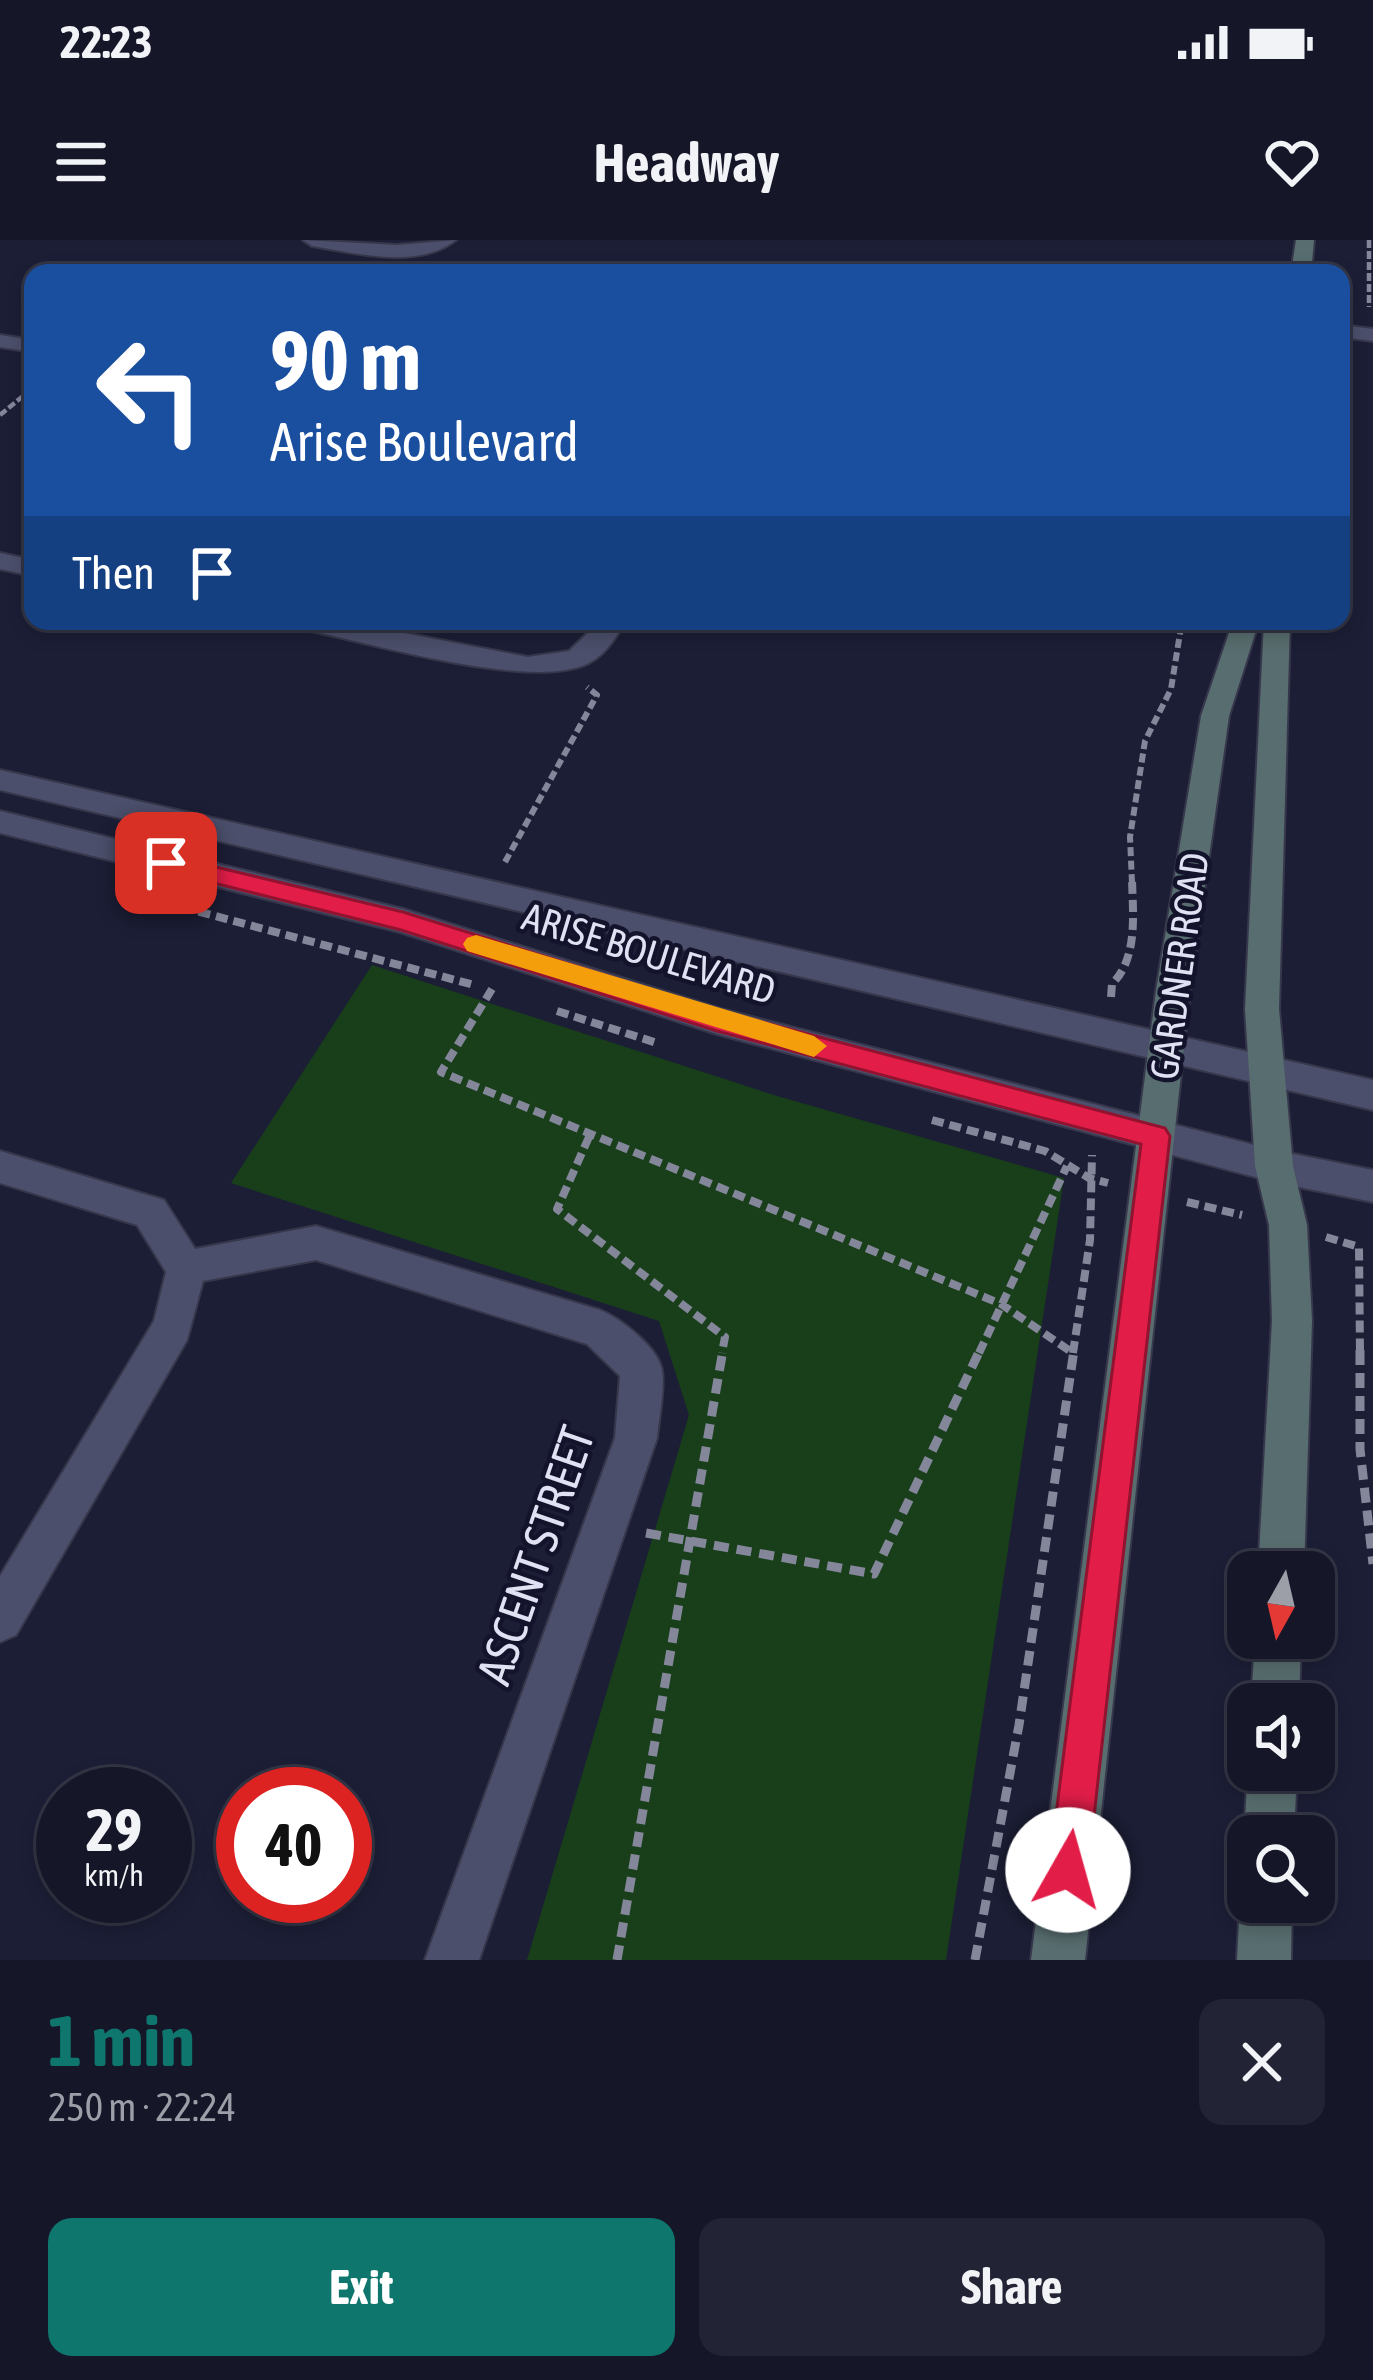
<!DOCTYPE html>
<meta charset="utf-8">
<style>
:root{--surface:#151628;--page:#222334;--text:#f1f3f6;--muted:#9d9fa8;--line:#343545;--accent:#0f766e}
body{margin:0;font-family:"Asap Condensed",sans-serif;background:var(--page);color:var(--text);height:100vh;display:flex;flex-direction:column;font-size:45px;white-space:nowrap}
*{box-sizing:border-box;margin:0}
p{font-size:39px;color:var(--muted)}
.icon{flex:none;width:66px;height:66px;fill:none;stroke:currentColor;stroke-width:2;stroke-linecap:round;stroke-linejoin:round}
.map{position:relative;height:1720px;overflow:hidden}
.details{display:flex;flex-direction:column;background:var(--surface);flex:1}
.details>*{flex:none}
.banner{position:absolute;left:24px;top:24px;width:1326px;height:366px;border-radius:24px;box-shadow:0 6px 18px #0003,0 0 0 3px var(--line);background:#1a4fa0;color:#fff;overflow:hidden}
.needle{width:78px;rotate:188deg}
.tools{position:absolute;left:1227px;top:1311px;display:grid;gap:24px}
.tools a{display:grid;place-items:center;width:108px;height:108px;border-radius:24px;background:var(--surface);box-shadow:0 6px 18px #0003,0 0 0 3px var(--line);font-size:60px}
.speed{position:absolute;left:36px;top:1527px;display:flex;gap:24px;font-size:60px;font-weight:700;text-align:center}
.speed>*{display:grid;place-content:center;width:156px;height:156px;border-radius:50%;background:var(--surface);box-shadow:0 6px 18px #0003,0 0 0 3px var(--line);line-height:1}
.speed small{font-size:30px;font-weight:400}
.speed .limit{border:18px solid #d22;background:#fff;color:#111}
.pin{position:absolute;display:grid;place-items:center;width:102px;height:102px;color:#fff;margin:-51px;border-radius:24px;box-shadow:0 6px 18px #0006}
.me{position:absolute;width:132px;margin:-66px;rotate:7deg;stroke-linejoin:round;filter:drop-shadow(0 0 9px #0008)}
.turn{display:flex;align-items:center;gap:42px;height:252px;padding:0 48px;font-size:54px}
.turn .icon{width:156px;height:156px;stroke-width:2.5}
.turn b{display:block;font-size:84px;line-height:102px}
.then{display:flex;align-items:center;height:114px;padding:0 48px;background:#0003;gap:24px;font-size:45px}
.round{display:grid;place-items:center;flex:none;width:126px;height:126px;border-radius:24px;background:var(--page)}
.summary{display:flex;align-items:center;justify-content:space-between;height:204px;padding:0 48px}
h1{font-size:72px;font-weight:700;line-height:90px;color:var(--accent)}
.primary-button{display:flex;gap:24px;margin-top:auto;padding:24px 48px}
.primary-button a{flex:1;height:138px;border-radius:24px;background:var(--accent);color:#fff;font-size:48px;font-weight:700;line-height:138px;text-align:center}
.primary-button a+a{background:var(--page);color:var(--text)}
.status{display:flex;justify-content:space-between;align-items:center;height:84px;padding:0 60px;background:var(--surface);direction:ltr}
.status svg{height:33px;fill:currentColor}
header{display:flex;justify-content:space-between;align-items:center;height:156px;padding:0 48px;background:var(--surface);font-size:54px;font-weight:700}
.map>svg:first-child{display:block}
.green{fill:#183f1a}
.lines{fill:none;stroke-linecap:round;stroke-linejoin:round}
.street-casing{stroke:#37374c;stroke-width:4}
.secondary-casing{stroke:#37374c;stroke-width:4}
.path-far3{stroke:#84869a;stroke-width:4.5;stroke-dasharray:8 3;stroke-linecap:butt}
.path-far2{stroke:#84869a;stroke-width:6;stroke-dasharray:9 4.5;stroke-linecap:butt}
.path-far1{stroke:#84869a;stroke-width:8;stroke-dasharray:12 6;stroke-linecap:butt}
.path{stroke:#84869a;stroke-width:9;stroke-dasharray:15 8;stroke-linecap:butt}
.street{fill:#4c4f6b;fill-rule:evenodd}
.secondary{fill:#586d6f;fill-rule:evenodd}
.route{fill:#e11d48;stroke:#92132f;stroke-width:3}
.slow{fill:#f59e0b}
.labels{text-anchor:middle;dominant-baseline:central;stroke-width:9;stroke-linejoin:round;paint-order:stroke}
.street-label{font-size:39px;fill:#e0e2f3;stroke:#13142c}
.near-street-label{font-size:48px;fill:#e0e2f3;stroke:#13142c}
</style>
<div class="status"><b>22:23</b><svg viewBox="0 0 49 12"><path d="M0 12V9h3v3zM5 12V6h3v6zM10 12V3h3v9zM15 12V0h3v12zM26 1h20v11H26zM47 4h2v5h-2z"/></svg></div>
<header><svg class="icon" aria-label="menu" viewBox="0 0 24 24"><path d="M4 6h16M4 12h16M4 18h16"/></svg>Headway<svg class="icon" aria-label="heart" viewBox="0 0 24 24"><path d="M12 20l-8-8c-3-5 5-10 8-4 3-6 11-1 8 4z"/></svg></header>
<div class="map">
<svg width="1373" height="1720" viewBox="0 0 1373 1720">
<rect width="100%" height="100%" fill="#1c1e36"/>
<path class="green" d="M372 725 777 856 1064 938 946 1720H527L689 1175 659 1081 231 943Z"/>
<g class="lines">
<defs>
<path id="street" d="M303 0 397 5 456 0C418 30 356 13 312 6Z
M1341 85 1373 89V101L1341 97Z
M0 95 33 100V112L0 107Z
M0 313 33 320V336L0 329Z
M289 381H342L528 417 569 411 600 381H626C616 397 606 414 589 423 533 452 368 402 302 389Z
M0 530 1373 840V870L0 550Z
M0 571 403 669 717 768 1274 910 1373 930V962L1274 942 717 794 400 692 0 593Z
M0 911 164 960 195 1009 316 986 600 1070C620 1078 658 1107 662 1130 665 1150 659 1177 657 1198L479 1720H425L615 1198 620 1136 587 1104 316 1020 203 1041 187 1100 16 1395 0 1402V1336L154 1081 166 1032 137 985 0 943Z"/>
<path id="secondary" d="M1296 0H1314L1311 33H1291Z
M1233 381H1259L1229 476 1190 751 1085 1720H1031L1156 751 1201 476Z
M1264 381H1290L1279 769 1293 926 1307 985 1312 1081 1304 1332H1258L1272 1081 1269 985 1255 926 1245 769Z
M1255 1398H1301L1299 1464H1251Z
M1248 1528 1297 1530 1294 1596H1248V1606L1244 1596Z
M1248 1644V1662H1292L1291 1720H1237L1240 1662Z"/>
</defs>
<use href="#street" class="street-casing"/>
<use href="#secondary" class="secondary-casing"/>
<path class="path-far3" d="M1369 0V67
M0 175 33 148"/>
<path class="path-far2" d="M505 622 597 455 587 447
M1132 643 1130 597 1145 501 1171 449 1182 381"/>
<path class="path-far1" d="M129 653 474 745
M492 749 441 832 1001 1064 1070 1111
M1111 757 1112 744C1138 718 1133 675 1132 640
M557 771 657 803
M932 880 1045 911 1089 938 1108 943
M589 897 557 969 725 1097 722 1113
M1187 962 1242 975
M1326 997 1359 1007 1360 1113
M979 1113 1067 926
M1073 1113 1090 1000 1092 915"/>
<path class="path" d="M1360 1110V1209L1373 1324
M646 1293 874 1334 980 1110
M617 1720 723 1110
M975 1720 1019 1485 1074 1110"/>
<use href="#street" class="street"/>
<use href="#secondary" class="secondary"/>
</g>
<path class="route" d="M166 615 403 672 717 770 1165 888 1170 896 1088 1630 1082 1644 1068 1650 1055 1644 1049 1630 1141 904 717 791 401 690 158 629 155 623Z"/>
<path class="slow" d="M476 695 814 796 827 806 814 817 467 711 463 704 467 698Z"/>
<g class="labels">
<g class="street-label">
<text transform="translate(649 713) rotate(17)">ARISE BOULEVARD</text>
<text transform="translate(1179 726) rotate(-82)">GARDNER ROAD</text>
</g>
<g class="near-street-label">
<text transform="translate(535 1315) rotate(-71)">ASCENT STREET</text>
</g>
</g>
</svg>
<div class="tools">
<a><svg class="needle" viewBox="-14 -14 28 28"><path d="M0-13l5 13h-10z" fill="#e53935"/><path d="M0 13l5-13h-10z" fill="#9d9fa8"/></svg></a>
<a><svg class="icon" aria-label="sound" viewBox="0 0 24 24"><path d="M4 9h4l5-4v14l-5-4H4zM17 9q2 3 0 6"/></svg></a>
<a><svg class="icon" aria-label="search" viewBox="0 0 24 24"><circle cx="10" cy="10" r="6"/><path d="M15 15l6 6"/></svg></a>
</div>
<div class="speed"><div>29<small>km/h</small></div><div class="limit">40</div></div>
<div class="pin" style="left:166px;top:623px;background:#d93025"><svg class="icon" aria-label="arrive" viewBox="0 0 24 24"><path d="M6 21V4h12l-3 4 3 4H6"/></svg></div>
<svg class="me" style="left:1068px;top:1630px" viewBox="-20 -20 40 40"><circle r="19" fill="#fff"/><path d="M0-13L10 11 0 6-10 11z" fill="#e11d48"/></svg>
<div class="banner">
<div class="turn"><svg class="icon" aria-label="left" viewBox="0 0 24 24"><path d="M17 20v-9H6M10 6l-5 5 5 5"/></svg><div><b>90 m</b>Arise Boulevard</div></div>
<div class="then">Then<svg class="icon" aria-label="arrive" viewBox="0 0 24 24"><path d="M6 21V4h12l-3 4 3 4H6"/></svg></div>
</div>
</div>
<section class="details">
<div class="summary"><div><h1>1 min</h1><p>250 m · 22:24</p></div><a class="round"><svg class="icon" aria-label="close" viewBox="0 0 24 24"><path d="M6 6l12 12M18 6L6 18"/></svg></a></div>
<div class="primary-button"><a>Exit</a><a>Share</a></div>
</section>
